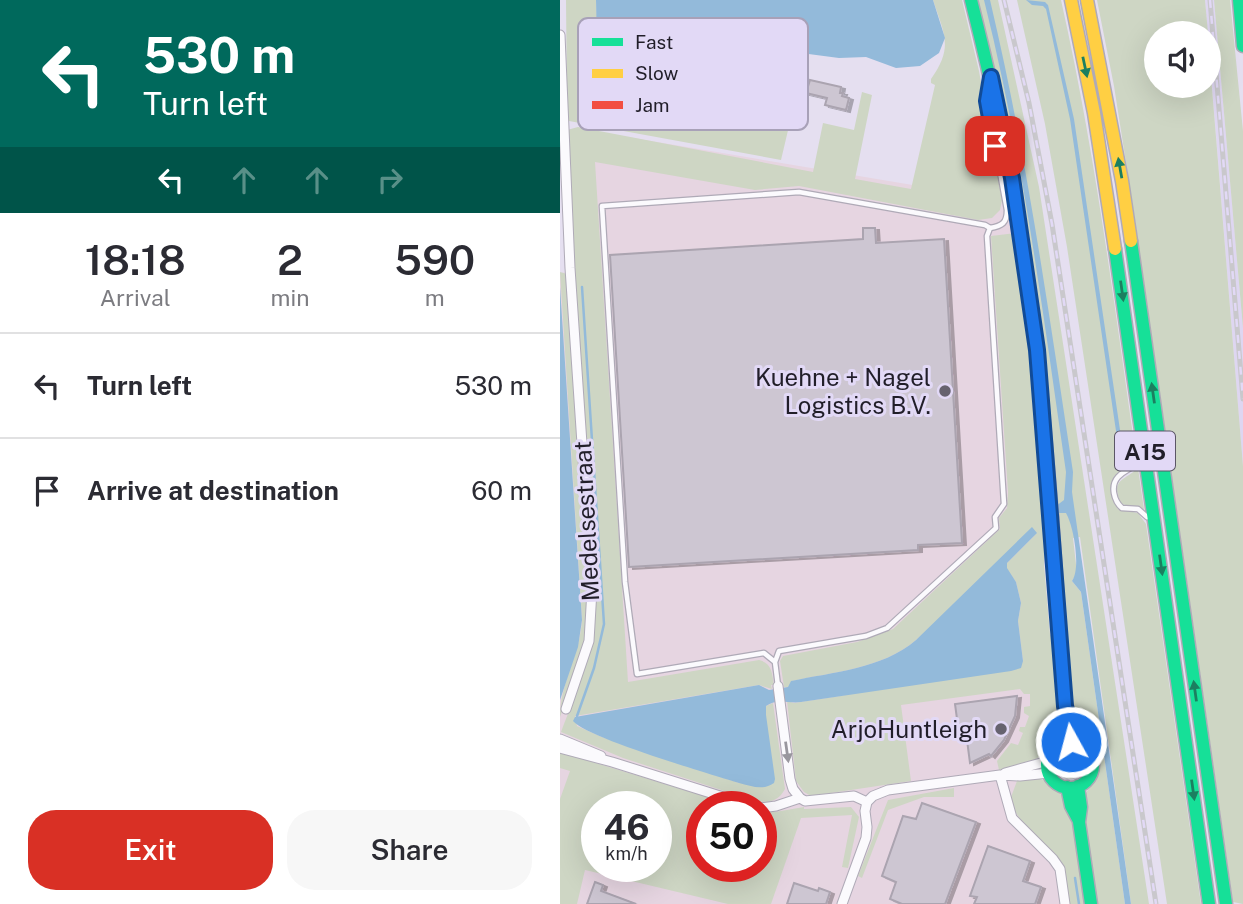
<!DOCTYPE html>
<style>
:root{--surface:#fff;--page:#f7f7f7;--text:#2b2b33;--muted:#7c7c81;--line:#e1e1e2;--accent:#d93025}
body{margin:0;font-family:"Public Sans",sans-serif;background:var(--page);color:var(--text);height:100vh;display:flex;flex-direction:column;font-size:26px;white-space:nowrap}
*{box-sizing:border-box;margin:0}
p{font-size:23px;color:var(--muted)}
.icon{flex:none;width:38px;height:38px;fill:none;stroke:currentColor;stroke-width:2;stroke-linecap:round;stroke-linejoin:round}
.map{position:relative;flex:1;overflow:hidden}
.details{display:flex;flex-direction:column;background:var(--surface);width:560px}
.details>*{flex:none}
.guide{background:#00695c;color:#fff;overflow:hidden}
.tools{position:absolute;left:584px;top:21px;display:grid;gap:14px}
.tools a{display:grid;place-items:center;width:77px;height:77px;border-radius:50%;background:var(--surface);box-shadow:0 7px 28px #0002;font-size:35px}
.speed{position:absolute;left:21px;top:791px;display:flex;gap:14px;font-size:35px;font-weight:700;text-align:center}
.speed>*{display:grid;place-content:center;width:91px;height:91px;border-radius:50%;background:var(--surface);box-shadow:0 7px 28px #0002;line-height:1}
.speed small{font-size:18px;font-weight:400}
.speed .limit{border:10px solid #d22;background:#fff;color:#111}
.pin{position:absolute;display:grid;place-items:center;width:60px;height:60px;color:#fff;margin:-30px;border-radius:14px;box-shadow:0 4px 10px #0006}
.me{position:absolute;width:77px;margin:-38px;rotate:353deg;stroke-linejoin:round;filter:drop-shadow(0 0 5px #0008)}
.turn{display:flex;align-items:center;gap:24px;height:147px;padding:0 28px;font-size:32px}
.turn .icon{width:91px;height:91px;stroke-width:2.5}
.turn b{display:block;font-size:49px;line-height:60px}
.lanes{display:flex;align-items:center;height:66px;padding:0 28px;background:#0003;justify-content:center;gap:35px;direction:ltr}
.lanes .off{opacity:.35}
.eta{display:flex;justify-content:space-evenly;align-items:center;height:119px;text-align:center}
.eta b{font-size:42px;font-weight:600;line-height:49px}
.primary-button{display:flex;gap:14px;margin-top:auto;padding:14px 28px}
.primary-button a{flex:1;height:80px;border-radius:28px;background:var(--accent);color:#fff;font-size:28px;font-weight:600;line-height:80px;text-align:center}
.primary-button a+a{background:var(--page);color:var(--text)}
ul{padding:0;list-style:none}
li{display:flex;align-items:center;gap:21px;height:105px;padding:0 28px;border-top:2px solid var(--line)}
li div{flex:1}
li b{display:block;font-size:26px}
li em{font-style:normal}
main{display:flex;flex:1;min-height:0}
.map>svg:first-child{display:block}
.built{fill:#ded6f1}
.industrial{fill:#e6d5e1;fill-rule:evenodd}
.green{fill:#ced6c4;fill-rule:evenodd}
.water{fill:#93bada}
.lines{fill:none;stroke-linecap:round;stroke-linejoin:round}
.stream{stroke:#93bada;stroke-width:2.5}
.building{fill:#cdc6d2;stroke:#aba4b0;stroke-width:2;filter:url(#shadow)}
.lane-casing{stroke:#afaab7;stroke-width:7}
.street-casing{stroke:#afaab7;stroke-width:11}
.fast-casing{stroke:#afaab7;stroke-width:15}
.slow-casing{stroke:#afaab7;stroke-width:15}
.jam-casing{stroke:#afaab7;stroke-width:15}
.lane{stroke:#fbfafd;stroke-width:4.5}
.street{stroke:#fbfafd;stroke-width:9}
.fast{stroke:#16e098;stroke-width:12}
.slow{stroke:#ffcf43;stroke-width:12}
.jam{stroke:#f24e42;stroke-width:12}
.rail-casing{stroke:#c9c8cc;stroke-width:5}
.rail{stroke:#e2d9f6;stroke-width:2.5;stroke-dasharray:8;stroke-linecap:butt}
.oneway{fill:#1c7f60}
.oneway2{fill:#99979e}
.route-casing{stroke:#114b97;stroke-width:18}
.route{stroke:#1a73e8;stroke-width:12}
.poi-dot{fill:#66626f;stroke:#e2d9f6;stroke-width:2.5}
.labels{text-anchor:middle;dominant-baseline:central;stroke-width:6;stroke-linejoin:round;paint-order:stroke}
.shield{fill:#e2d9f6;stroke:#5b5666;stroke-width:2}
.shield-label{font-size:23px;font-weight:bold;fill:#211e29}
.poi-label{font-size:24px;fill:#211e29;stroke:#e2d9f6;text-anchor:end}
.street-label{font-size:24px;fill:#211e29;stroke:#e2d9f6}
.key{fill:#e2d9f6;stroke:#a8a1b8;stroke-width:2}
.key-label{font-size:19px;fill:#211e29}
</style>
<main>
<section class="details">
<div class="guide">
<div class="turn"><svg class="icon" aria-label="left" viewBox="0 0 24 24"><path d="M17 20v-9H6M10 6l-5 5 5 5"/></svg><div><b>530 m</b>Turn left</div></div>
<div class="lanes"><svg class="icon" aria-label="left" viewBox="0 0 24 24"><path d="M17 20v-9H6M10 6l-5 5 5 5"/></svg><svg class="icon off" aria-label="ahead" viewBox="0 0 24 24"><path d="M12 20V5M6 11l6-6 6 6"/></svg><svg class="icon off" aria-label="ahead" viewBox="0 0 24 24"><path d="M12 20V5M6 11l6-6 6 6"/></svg><svg class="icon off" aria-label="right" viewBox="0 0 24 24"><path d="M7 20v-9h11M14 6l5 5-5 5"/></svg></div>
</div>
<div class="eta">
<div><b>18:18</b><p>Arrival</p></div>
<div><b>2</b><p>min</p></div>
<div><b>590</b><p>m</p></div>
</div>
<ul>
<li><svg class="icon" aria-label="left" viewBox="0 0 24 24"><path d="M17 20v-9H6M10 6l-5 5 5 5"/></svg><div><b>Turn left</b></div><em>530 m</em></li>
<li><svg class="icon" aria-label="arrive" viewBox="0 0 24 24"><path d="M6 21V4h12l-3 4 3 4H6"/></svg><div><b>Arrive at destination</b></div><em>60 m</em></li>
</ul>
<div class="primary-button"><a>Exit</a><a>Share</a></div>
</section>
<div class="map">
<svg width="683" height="904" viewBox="0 0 683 904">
<defs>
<filter id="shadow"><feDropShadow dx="4" dy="2" stdDeviation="0" flood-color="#0004"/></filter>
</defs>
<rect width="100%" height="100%" fill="#e5dff0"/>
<path class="built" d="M645 0H654L683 328V466Z"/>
<path class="industrial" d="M14 128 442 200 456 233 484 637 469 736 459 762 465 782 497 832 518 904H0V273L21 271ZM37 807H96V866H37ZM142 807H201V866H142Z"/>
<path class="green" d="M6 0H36L40 64 49 85 88 114C102 119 165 126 178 122 193 118 225 90 230 77 233 71 232 61 236 56 239 52 242 53 246 54L221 160 9 121 7 104Z
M373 0H402L419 71 442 200 440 210 432 218 418 220 239 186 195 190 35 162 68 682 199 660C212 663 212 673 214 685H211L212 689 199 685 15 716 17 726 42 737 179 783 206 715V706L213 703 225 789C218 802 209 803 195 801L63 758 1 732C16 693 32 655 35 613L7 130 18 127 253 172 263 123 294 130 302 92 312 95 295 179 351 189 375 85 371 83V79C394 47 384 34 373 0Z
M417 0H438L479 187 589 904H571L520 537 513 538 517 573 512 581 521 592 565 904H537L523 801C526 788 535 784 538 772 545 751 523 742 515 726L495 512 488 406Z
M457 0H501C535 151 554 303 576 456L573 465 554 478 551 487 558 509 578 513 586 524 641 904H607L507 247 485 124Z
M537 0H645L648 33H597V86H649V52L683 466V904L673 902 575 220 554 86Z
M654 0H670L683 131V328Z
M456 233 476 397 487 525 484 564 490 634 496 644 499 727C492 761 468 762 439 770L437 761 451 743 458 745 463 733 459 731 460 727H465L469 716 464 713V707L470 706V694H464L460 689 341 705 351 781 251 796 244 792 236 781 227 701 234 703 280 696 463 661 458 621 461 603 456 582 446 568 447 563 477 533 356 640C322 669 273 672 232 681L229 687H224L220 661 223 656 297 642 333 629 440 529 439 518 447 508 448 492 431 236Z
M0 272 7 274 29 594 28 628 20 660 0 717C0 683 20 654 22 620Z
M578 468 584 509 561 504C550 479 564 481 578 468Z
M495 764a15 15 0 1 1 30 0a15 15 0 1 1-30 0Z
M0 752 180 807H142V866H201V812H215L244 807V809L291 807 299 817 288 868 282 867 292 815 241 818 211 904H168L25 870 17 904H0V799L10 771 0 768ZM37 807H96V866H37Z
M471 778C481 779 489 780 496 788 515 807 522 876 526 904H509L503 864 460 819 452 807 451 797 457 781Z
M394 788V797H364L328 810 302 878 298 876 328 800Z"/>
<path class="water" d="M36 0H373L385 38 379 53 360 66 336 68 306 57 279 58 241 53 236 57 230 77 221 91 184 120 161 123 95 116 67 107 43 75 37 43Z
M424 0H430C467 156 489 314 513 472L512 492 571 904H565L521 592 512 581C521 568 514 527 506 513H497L496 506 504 500 506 472C483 314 463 155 424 0Z
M466 0 485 2 488 5 514 119 564 457 560 458 510 119 486 9 483 6 472 5Z
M0 287 22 620 18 647 0 700Z
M472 527 477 533 447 563V568L456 582 461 603 458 621 463 661 461 668 451 671 241 702C229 704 217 698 206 706V715L215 779 214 783C203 791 191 786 179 783 150 774 27 738 13 721L15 717 199 685 209 690 228 687 231 681C273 672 322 669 356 640Z"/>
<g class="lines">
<path class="stream" d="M17 716 34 668 44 624 22 287
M515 878 519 904"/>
</g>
<path class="building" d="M250 80 281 87 280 93H283L282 96 289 98 286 110 265 105 267 98 246 93Z
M303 228H315L316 243 384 239 402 543 358 545V550L69 567 50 255 303 239Z
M457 696 455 716 444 740 431 756 429 754 410 763 407 740 400 741 395 704Z
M362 803 416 822 385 904H342L330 899 336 882 322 876 343 816 356 819Z
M428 846 470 861 463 881 481 887 475 904H414L417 897 410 896Z
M35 882 43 885 41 891 76 904H27Z
M234 883 258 891 259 888 270 892 266 904H227Z"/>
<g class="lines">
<defs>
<path id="lane" d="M579 458C574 470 566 468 558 477 550 486 554 501 562 508L578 509 587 517
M215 662 219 651 306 636 327 628 436 528 435 517 444 504 427 236 430 228
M218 686 215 662 204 653 77 674 65 582 42 206 239 192 425 225 430 228C442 226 447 223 447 210L427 101 429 92"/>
<path id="street" d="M0 35 10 268 32 590 29 641 6 709
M218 686 230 779 233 789 240 798
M0 739 41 756
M0 748 52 762 195 807
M445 773 488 761
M440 775 452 818 493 859 500 869 505 904
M201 808 216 806 240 798 245 801 294 796 307 802
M282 904 306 838 307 827 305 811 307 802 313 796 328 790 440 775 460 776 489 773"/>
<path id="fast" d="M411 0C433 87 452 174 465 262 478 347 485 432 492 517
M679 0 683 46
M571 241 666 904
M555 249 649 904
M487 765a23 23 0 1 1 46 0a23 23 0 1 1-46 0Z
M502 743 501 722 505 706
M518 786 521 807 519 822 531 904
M507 787 511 806 519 821"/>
<path id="slow" d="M511 0 534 113 555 249
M527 0 562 181 571 241"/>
<path id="jam" d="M492 517 505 706 514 742"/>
</defs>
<use href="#lane" class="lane-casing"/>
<use href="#street" class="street-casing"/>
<use href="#fast" class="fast-casing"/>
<use href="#slow" class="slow-casing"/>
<use href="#jam" class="jam-casing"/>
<use href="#lane" class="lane"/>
<use href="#street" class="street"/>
<use href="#fast" class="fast"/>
<use href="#slow" class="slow"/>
<use href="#jam" class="jam"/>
<defs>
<path id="rail" d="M444 0 469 103 492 224 596 904
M650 0 683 399"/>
</defs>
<use href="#rail" class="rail-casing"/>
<use href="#rail" class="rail"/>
</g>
<defs><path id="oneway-solid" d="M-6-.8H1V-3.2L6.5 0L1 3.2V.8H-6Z" transform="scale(1.75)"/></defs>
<g class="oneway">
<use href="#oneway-solid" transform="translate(525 67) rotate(78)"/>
<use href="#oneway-solid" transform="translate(560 168) rotate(-100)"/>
<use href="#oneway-solid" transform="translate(562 291) rotate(82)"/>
<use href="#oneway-solid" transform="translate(593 393) rotate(-98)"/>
<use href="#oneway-solid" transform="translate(601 565) rotate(82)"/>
<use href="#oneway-solid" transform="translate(635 691) rotate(-98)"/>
<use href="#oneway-solid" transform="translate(633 790) rotate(82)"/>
</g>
<use class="oneway2" href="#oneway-solid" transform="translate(227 752) rotate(82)"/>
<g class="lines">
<defs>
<path id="route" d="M435 146 427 101 431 77 452 178 477 350 505 706 514 742H511"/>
</defs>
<use href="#route" class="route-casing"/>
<use href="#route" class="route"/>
</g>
<g class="poi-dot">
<circle cx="385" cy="391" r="7"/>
<circle cx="441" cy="729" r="7"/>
</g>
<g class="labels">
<rect class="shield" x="555" y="431.5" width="60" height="39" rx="5"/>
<g class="shield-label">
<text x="585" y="451">A15</text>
</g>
<g class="poi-label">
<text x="371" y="377">Kuehne + Nagel<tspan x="371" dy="28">Logistics B.V.</tspan></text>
<text x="427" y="729">ArjoHuntleigh</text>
</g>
<g class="street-label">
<text transform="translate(26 521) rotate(-93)">Medelsestraat</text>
</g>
</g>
<rect x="18" y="18" width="230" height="112" rx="10" class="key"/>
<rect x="32" y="38" width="31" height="8" fill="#16e098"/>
<rect x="32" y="69" width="31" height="9" fill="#ffcf43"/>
<rect x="32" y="101" width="31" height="8" fill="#f24e42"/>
<g class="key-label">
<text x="75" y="49">Fast</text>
<text x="75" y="80">Slow</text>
<text x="75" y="112">Jam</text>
</g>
</svg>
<div class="tools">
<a><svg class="icon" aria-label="sound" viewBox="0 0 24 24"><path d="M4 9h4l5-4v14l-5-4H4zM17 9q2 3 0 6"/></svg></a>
</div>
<div class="speed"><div>46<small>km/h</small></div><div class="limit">50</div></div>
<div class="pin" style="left:435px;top:146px;background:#d93025"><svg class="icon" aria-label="arrive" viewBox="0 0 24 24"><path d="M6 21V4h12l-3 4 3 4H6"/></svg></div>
<svg class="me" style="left:511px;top:742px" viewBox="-20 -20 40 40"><circle r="17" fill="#1a73e8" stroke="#fff" stroke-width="3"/><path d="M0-11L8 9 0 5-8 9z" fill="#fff"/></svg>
</div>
</main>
